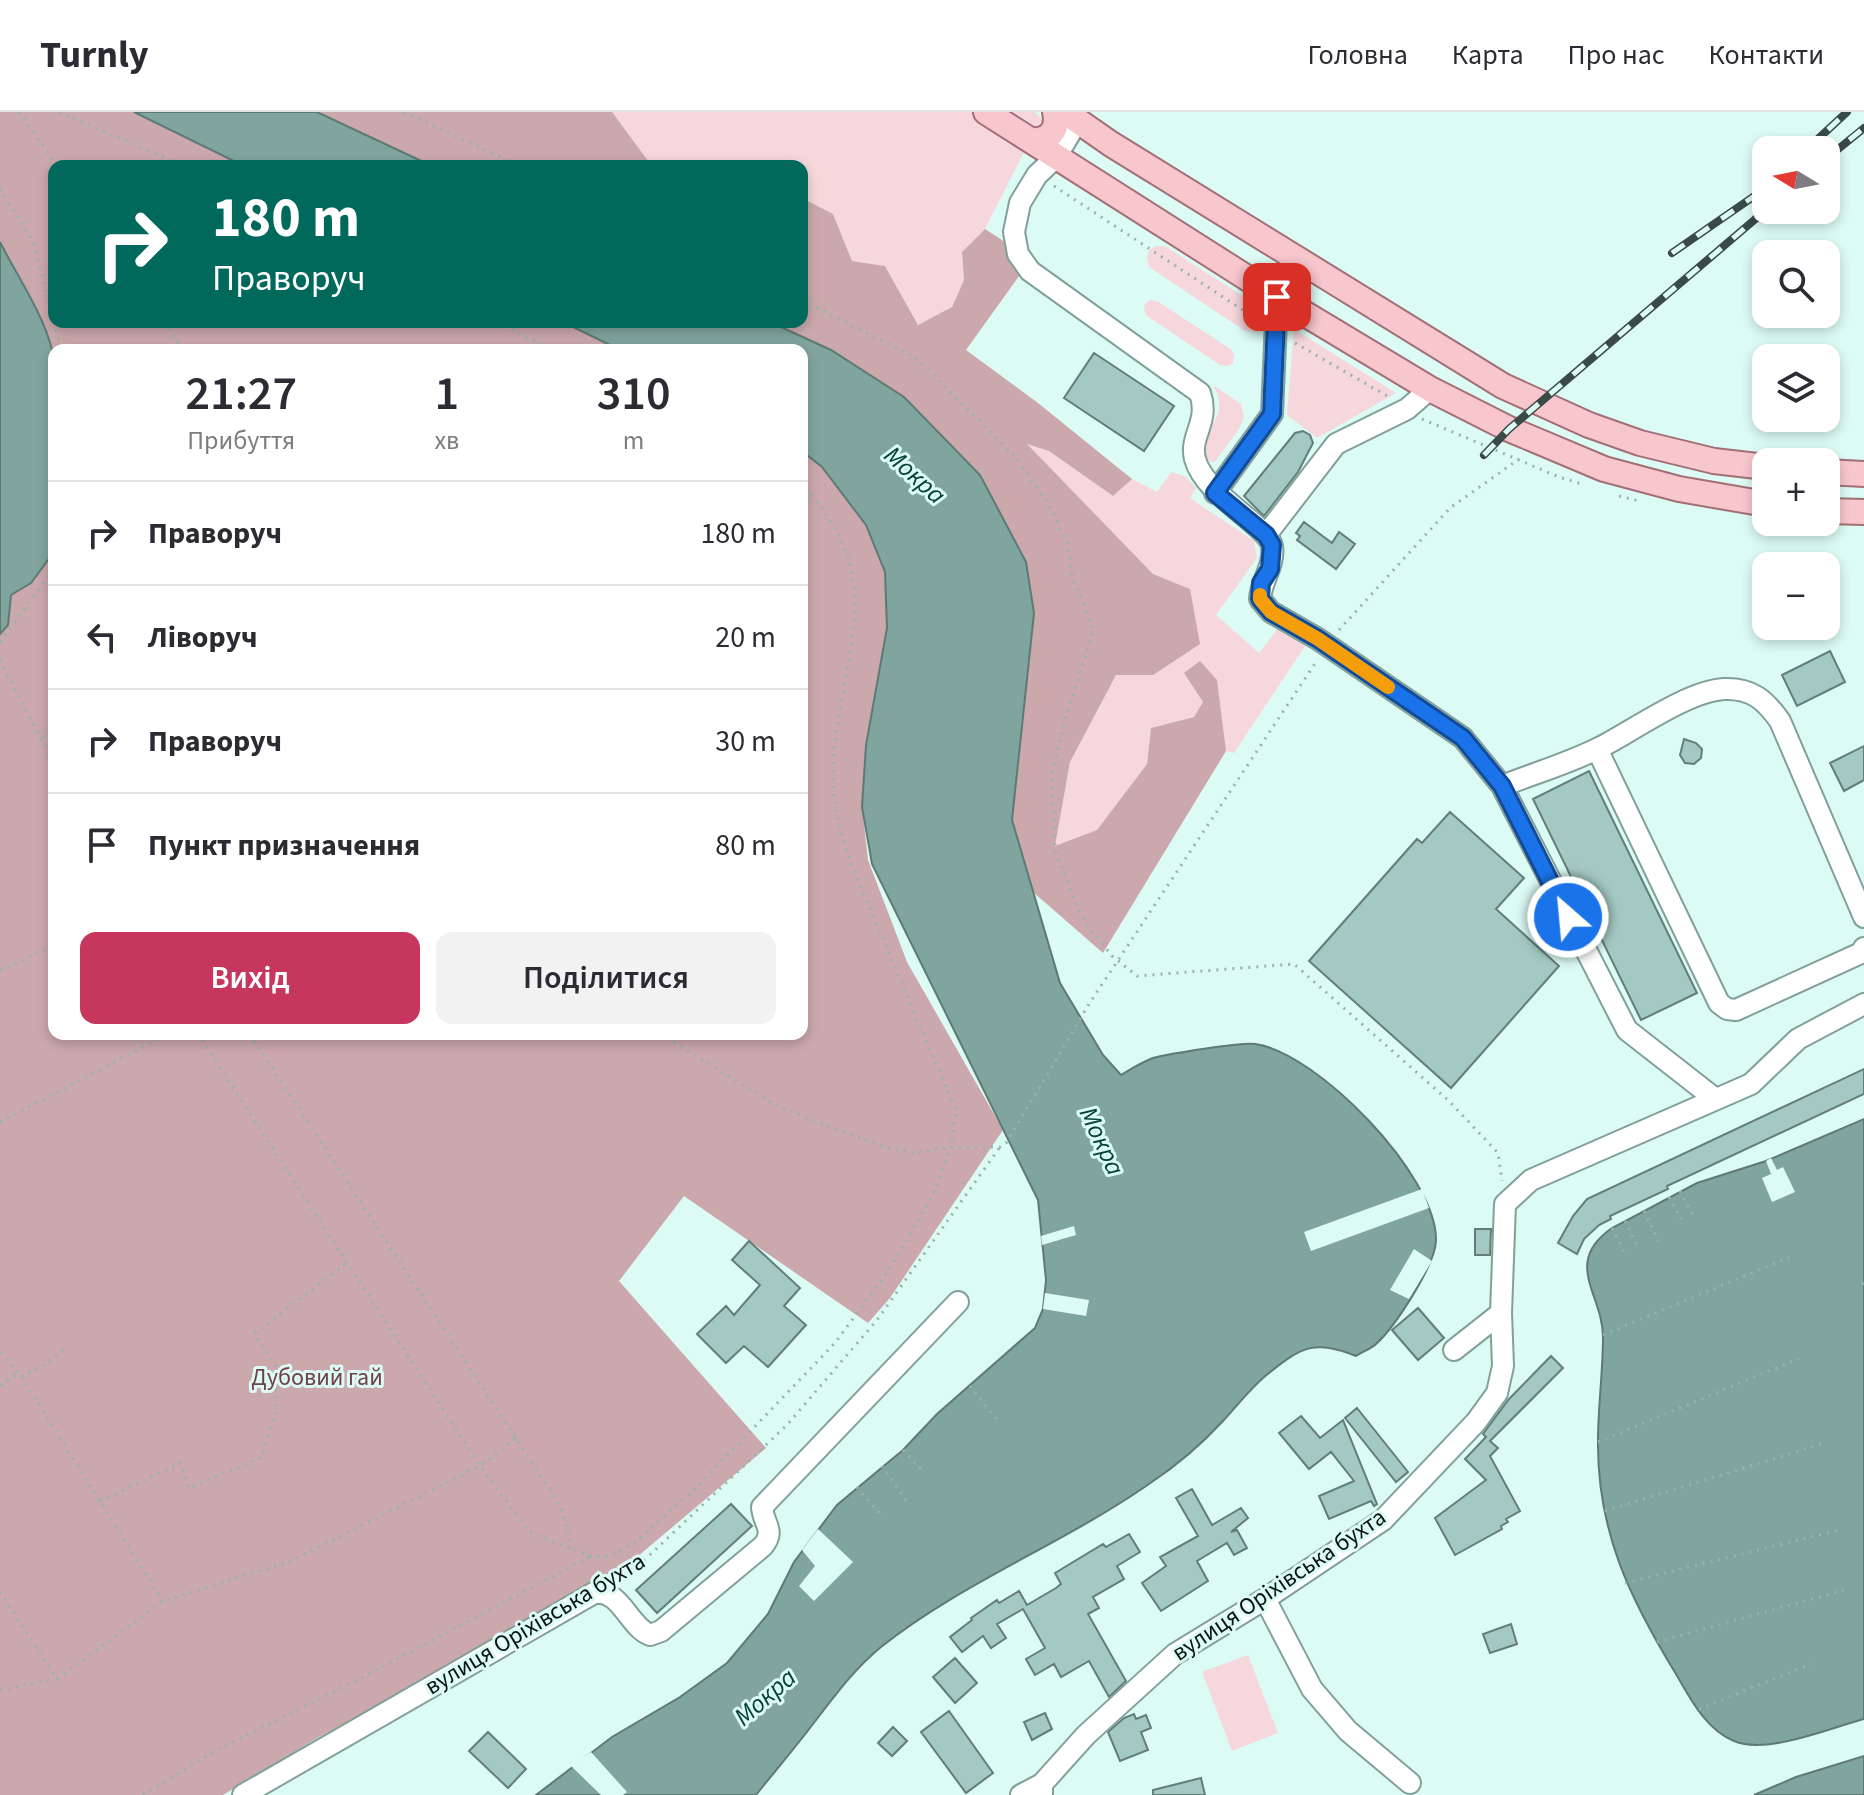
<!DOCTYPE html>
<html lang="uk">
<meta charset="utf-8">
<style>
:root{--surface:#fff;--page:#f2f2f3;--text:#2b2b33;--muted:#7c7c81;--line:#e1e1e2;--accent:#c7375d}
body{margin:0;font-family:"Source Sans 3",sans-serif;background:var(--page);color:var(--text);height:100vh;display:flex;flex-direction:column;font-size:30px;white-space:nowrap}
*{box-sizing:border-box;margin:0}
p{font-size:26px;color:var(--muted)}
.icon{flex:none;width:44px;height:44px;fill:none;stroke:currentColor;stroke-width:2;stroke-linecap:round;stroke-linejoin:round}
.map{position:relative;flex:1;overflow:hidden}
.panel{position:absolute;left:48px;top:232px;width:760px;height:696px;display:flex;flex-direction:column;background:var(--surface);border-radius:16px;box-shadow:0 4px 12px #0003}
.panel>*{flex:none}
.banner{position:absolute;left:48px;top:48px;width:760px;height:168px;border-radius:16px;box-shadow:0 4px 12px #0003;background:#00695c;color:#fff;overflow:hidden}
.needle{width:52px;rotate:280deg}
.tools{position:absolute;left:1752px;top:24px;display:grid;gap:16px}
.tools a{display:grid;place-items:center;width:88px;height:88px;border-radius:16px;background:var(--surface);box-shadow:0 4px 12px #0003;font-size:40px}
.pin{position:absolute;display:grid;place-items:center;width:68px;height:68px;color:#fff;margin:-34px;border-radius:16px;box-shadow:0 4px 12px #0006}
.me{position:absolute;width:88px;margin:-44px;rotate:333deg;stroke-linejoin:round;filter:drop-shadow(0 0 6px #0008)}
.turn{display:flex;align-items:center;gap:28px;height:168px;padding:0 32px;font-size:36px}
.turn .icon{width:104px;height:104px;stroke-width:2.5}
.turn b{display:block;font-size:56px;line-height:68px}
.eta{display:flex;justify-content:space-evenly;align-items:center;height:136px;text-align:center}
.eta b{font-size:48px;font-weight:600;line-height:56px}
.action{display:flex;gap:16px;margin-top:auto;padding:16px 32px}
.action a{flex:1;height:92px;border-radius:16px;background:var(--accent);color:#fff;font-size:32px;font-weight:600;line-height:92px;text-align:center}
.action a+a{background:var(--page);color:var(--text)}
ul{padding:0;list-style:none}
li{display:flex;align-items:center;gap:24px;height:104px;padding:0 32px;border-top:2px solid var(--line)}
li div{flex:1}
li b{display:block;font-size:30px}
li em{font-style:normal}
header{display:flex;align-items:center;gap:48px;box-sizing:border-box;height:112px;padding:0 40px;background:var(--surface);border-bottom:2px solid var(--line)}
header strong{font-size:38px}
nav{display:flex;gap:44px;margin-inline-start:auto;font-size:28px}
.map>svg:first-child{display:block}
.green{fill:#f6d7db}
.forest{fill:#cba8ac}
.water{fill:#80a59e;stroke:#5d7a74;stroke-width:2}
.pier{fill:#dcfbf5}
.building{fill:#a3c9c2;stroke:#617e79;stroke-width:2}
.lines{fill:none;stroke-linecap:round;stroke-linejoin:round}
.minor-casing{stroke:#82a09a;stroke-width:24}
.major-casing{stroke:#a26f76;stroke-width:28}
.path{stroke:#99b2ad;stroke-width:3;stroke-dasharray:2 6;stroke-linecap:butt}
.minor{stroke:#fff;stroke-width:20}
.major{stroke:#f8c6cd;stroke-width:24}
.rail-casing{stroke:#3a4a47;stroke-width:8}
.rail{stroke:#dcfbf5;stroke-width:5;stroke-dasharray:15;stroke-linecap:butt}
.route-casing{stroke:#114b97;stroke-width:20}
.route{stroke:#1a73e8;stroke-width:14}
.slow{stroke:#f59e0b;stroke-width:14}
.labels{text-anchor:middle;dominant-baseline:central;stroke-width:6;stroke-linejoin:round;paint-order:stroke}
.park-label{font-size:24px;fill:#723f47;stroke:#dcfbf5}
.street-label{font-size:24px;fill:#0a1513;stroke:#dcfbf5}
.water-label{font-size:26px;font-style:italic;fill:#06413a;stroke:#dcfbf5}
</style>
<header>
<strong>Turnly</strong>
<nav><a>Головна</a><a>Карта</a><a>Про нас</a><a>Контакти</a></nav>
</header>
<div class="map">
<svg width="1864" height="1683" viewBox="0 0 1864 1683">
<rect width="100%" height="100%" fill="#dcfbf5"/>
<path class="green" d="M612 0H987L1030 28 985 117 962 140 964 168 952 195 918 213 885 154 852 149 833 102 802 86V54H652Z
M1012 0H1035L1048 12 1038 17Z
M1156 134H1165L1261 196 1268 204 1267 215 1257 220 1245 219 1149 155 1147 146 1149 138Z
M1150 188 1157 189 1232 238 1234 244 1233 251 1228 254 1220 253 1147 204 1144 198 1145 192Z
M1294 217 1396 281 1317 326 1287 303Z
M1213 273 1241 292 1244 305 1239 317 1214 351 1207 347 1203 327C1217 305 1226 298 1213 273Z
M1025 331 1049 339 1113 384 1132 367 1157 380 1171 360 1186 365 1196 376 1190 386 1254 429 1257 446 1216 503 1259 541 1278 516 1305 534 1234 641 1226 639 1217 618V568L1184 561 1203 590 1194 605 1151 616 1147 652 1097 718 1055 735 1070 650 1116 563H1153L1190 477 1153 462Z
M1248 1543 1278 1621 1232 1639 1202 1560Z"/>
<path class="forest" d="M0 0H134L244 54H54V210H563L620 238H54V922H802V339L822 355 866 413 885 460 887 516 866 633 862 694 868 748 907 850 1003 1018 890 1186 868 1211 684 1084 619 1169 766 1336 637 1445 443 1559 317 1626 223 1683H0Z
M317 0H612L652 54H432Z
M802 86 833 102 852 149 885 154 918 213 952 195 964 168 962 140 985 117 1005 130 1022 160 966 238 1038 291 1132 367 1113 384 1049 339 1027 332 1153 462 1190 477 1200 532 1153 563H1116L1070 650 1055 734 1097 718 1147 652 1151 616 1194 605 1203 590 1184 561 1200 549 1217 568 1226 639 1103 841 1033 780 1012 708 1034 501 831 238 770 210H802Z"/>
<path class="water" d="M134 0H317L432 54H244Z
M0 130C16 162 44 203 52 238 57 265 51 293 49 320L54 328V440L31 471 11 483 8 513 0 522Z
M563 210H770L831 238 904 285 980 363 1026 450 1034 501 1012 708 1060 871 1103 943 1121 963C1131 957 1142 950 1153 946 1168 942 1241 930 1255 932 1317 940 1437 1064 1436 1128 1436 1152 1395 1215 1376 1232 1371 1237 1362 1240 1356 1244 1314 1228 1303 1234 1269 1261 1251 1275 1238 1293 1223 1309 1201 1333 1176 1354 1149 1372 1063 1432 963 1470 881 1535 854 1557 834 1585 813 1612 795 1636 775 1659 756 1683H536L612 1625 680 1585 727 1551 768 1502 794 1450 837 1393 903 1338 937 1302 1035 1216 1043 1197 1046 1168 1038 1088 872 752 862 695 866 633 887 516 885 460 866 413 822 355 802 339V238H620Z
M1864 1007V1607C1830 1616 1767 1643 1734 1629 1706 1618 1690 1586 1676 1562 1630 1487 1597 1419 1598 1329 1598 1294 1603 1260 1603 1225 1603 1182 1562 1151 1612 1116L1697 1071 1766 1049Z
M1864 1644V1683H1754L1796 1665Z"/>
<path class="pier" d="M1771 1046 1777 1058 1783 1055 1795 1080 1772 1090 1762 1066 1771 1062 1766 1049Z
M1422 1077 1429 1096 1311 1139 1304 1120Z
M1074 1114 1076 1123 1042 1133 1041 1124Z
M1414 1137 1432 1149 1409 1187 1390 1178Z
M1045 1181 1089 1188 1086 1204 1043 1197Z
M818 1417 853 1450 814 1489 799 1474 815 1454 802 1438Z
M591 1640 627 1680 623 1683H601L571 1654Z"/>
<path class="building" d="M1094 241 1174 294 1144 339 1064 286Z
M1303 319 1310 323 1313 331 1298 360 1264 404 1244 384 1295 321Z
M1304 410 1332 431 1339 420 1355 432 1336 457 1297 428 1300 424 1296 421Z
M1830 539 1845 570 1797 594 1782 563Z
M1684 627 1696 631 1702 637 1701 646 1694 652 1685 651 1680 643Z
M1864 634V668L1844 679 1830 651Z
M1589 659 1697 881 1641 908 1533 687Z
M1450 700 1524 766 1496 797 1559 854 1451 976 1309 849 1417 727 1422 731Z
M1864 957V982L1667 1074 1668 1077 1610 1104 1611 1107 1599 1113 1584 1127 1577 1142 1558 1131 1573 1104 1587 1087Z
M1475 1117H1491L1490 1143H1475Z
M749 1129 800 1176 784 1194 806 1213 768 1255 744 1234 726 1251 697 1222 726 1194 734 1203 760 1173 732 1148Z
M1418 1196 1444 1226 1418 1248 1392 1218Z
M1551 1244 1563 1256 1490 1329 1498 1336 1490 1344 1520 1399 1506 1407 1508 1410 1501 1414 1502 1417 1455 1443 1435 1406 1486 1368 1465 1347 1486 1325 1483 1322 1509 1287Z
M1357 1296 1408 1360 1396 1370 1345 1306Z
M1301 1304 1320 1326 1343 1308 1377 1392 1374 1394 1371 1389 1329 1407 1319 1384 1354 1369 1331 1340 1309 1357 1279 1321Z
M1192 1377 1212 1413 1241 1396 1248 1406 1231 1420 1237 1418 1247 1436 1234 1443 1227 1431 1197 1449 1208 1469 1161 1499 1142 1471 1166 1454 1160 1445 1198 1424 1176 1386Z
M731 1392 752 1414 657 1501 636 1478Z
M1129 1422 1140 1440 1117 1454 1124 1467 1093 1485 1099 1496 1088 1502 1126 1569 1109 1585 1089 1549 1061 1565 1054 1552 1035 1563 1026 1547 1045 1536 1023 1497 997 1512 1006 1526 991 1536 983 1524 962 1540 950 1525 972 1508 971 1506 997 1488 999 1491 1019 1479 1027 1493 1056 1476 1061 1472 1055 1461 1103 1432 1106 1435Z
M1511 1512 1517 1532 1490 1541 1483 1522Z
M955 1546 977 1571 955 1591 933 1565Z
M949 1599 993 1661 966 1681 921 1620Z
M1045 1601 1052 1617 1032 1628 1024 1610Z
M1134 1602 1136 1607 1146 1603 1151 1616 1141 1620 1148 1638 1120 1649 1108 1620 1124 1606Z
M893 1615 907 1629 892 1644 878 1631Z
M488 1620 526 1657 508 1676 469 1639Z
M1201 1666 1205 1683H1153V1678Z"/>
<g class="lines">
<defs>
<path id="minor" d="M1078 8 1056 45 1037 63 1020 91 1014 120 1018 142 1030 159 1200 281C1210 310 1189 324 1195 347 1205 384 1268 413 1272 434 1275 453 1261 469 1260 487L1271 500 1318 527 1463 626 1502 674 1627 918 1714 986
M1215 381 1272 302 1277 185
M1266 423 1336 332 1407 297 1430 277
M1597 637 1719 891 1727 897 1736 898 1861 841 1864 836
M1502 674C1535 661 1570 651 1601 635 1634 618 1688 579 1724 577 1752 576 1765 588 1780 609L1864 805
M1454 1238 1501 1201
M1265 1487 1312 1577 1348 1619 1410 1671
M243 1683 594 1481C621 1477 628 1514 650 1523L661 1519 763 1434C776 1418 763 1412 762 1395L958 1190
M1021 1683 1042 1672
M1042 1683V1672L1086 1623 1175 1542 1265 1487 1383 1408 1476 1310 1497 1281 1503 1254 1501 1201 1505 1092 1531 1068 1751 972 1798 927 1864 892"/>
<path id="major" d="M986 0 1277 185 1430 277 1509 317 1604 357 1679 377 1766 392
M1065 0 1111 32 1503 274 1589 313 1640 331 1714 349 1766 355
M1030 28C1049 30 1059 18 1055 0
M1826 360 1864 362
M1826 399 1864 400"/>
</defs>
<use href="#minor" class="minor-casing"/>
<use href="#major" class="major-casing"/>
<path class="path" d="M19 0 57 54
M59 0 185 54
M404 0 520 54
M1054 74 1258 208
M0 77 33 129 54 209
M802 188 916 246 1016 345 1050 395 1068 433 1072 464 1094 519 1065 607 1052 663 1055 738 1081 804 1112 844 1137 864 1294 852 1449 989 1498 1041 1502 1069
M54 210 62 238
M164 210 183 238
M497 210 552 238
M1295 231 1389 285
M1422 307 1559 365 1585 373
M1619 384 1639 389
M1775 410 1815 416
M1339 518 1450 396 1519 347
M0 530 54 457
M0 548 54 652
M36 620 54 630
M0 859 54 833
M250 922 561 1395 572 1436
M660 922 779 995 884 1035 914 1041 951 1035H1000L1007 1030 1089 892 1318 547
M0 1010 168 922
M1680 1079 1695 1107
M1669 1085 1681 1107
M1644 1099 1658 1129
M1625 1109 1637 1133
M1612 1116 1626 1144
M1862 1172 1864 1170
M1603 1223 1790 1145
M0 1241 21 1264 163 1489
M21 1264 40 1256 67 1235
M0 1273 19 1261
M970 1274 997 1308
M516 1327 480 1354 531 1421 591 1444 609 1445 634 1431 696 1376 835 1231 891 1155 932 1085 951 1035 956 998C931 940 906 882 882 824 864 782 842 738 835 692 821 608 878 512 843 432 833 409 818 391 802 372
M1598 1330 1800 1246
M903 1338 924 1361
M882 1354 908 1391
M857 1375 883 1406
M100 1389 181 1351 189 1376 261 1346 277 1298 276 1254 254 1222 347 1151
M1605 1399 1821 1332
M618 1467 636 1456 787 1313 877 1208 1000 1035
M1625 1471 1839 1418
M0 1480 57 1567 163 1489 291 1449 480 1354 198 922
M1657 1530 1848 1477
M0 1578 55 1567
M1699 1597 1811 1552
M143 1683 215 1639 367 1563 591 1444"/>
<use href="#minor" class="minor"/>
<use href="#major" class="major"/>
<defs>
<path id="rail" d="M1806 38 1847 0
M1826 47 1864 16
M1672 141 1766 76
M1484 343 1509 317 1766 98"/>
</defs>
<use href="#rail" class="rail-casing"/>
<use href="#rail" class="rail"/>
</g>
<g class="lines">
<defs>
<path id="route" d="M1277 185 1272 302 1215 381 1266 423 1272 433 1270 457 1261 471 1260 487 1271 500 1318 527 1463 626 1502 674 1568 805"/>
</defs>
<use href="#route" class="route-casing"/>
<use href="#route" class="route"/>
<path class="slow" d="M1260 483V487L1271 500 1318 527 1388 575"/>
</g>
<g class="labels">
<g class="park-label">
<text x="317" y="1265">Дубовий гай</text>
</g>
<g class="street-label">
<text transform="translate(1279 1473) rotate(-34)">вулиця Оріхівська бухта</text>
<text transform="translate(535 1512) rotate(-31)">вулиця Оріхівська бухта</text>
</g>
<g class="water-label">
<text transform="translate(915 363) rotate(42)">Мокра</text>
<text transform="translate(1102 1029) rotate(65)">Мокра</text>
<text transform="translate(765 1585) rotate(-41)">Мокра</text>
</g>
</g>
</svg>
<div class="tools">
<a><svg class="needle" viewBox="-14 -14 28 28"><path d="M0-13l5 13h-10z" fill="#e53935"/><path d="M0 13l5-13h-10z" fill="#7c7c81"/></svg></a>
<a><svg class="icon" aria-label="search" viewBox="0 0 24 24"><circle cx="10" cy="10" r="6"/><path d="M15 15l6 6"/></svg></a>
<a><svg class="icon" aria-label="layers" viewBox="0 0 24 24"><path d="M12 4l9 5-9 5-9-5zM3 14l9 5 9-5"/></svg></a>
<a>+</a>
<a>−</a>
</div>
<div class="pin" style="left:1277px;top:185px;background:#d93025"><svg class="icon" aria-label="arrive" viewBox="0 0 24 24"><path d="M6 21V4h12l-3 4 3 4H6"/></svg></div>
<svg class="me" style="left:1568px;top:805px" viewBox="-20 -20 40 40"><circle r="17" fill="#1a73e8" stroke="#fff" stroke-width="3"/><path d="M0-11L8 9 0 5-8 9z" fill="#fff"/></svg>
<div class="banner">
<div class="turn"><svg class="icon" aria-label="right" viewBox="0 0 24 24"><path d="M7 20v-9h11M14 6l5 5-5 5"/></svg><div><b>180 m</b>Праворуч</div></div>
</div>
<section class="panel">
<div class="eta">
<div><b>21:27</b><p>Прибуття</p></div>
<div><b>1</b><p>хв</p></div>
<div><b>310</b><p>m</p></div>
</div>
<ul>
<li><svg class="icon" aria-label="right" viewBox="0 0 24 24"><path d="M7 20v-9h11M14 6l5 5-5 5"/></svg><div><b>Праворуч</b></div><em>180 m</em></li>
<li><svg class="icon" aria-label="left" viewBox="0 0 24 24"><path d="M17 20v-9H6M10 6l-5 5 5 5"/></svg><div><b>Ліворуч</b></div><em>20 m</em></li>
<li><svg class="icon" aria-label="right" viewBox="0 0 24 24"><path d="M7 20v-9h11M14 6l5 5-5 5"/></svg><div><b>Праворуч</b></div><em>30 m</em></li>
<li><svg class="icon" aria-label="arrive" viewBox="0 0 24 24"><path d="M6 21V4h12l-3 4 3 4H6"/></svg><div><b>Пункт призначення</b></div><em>80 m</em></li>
</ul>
<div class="action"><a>Вихід</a><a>Поділитися</a></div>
</section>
</div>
